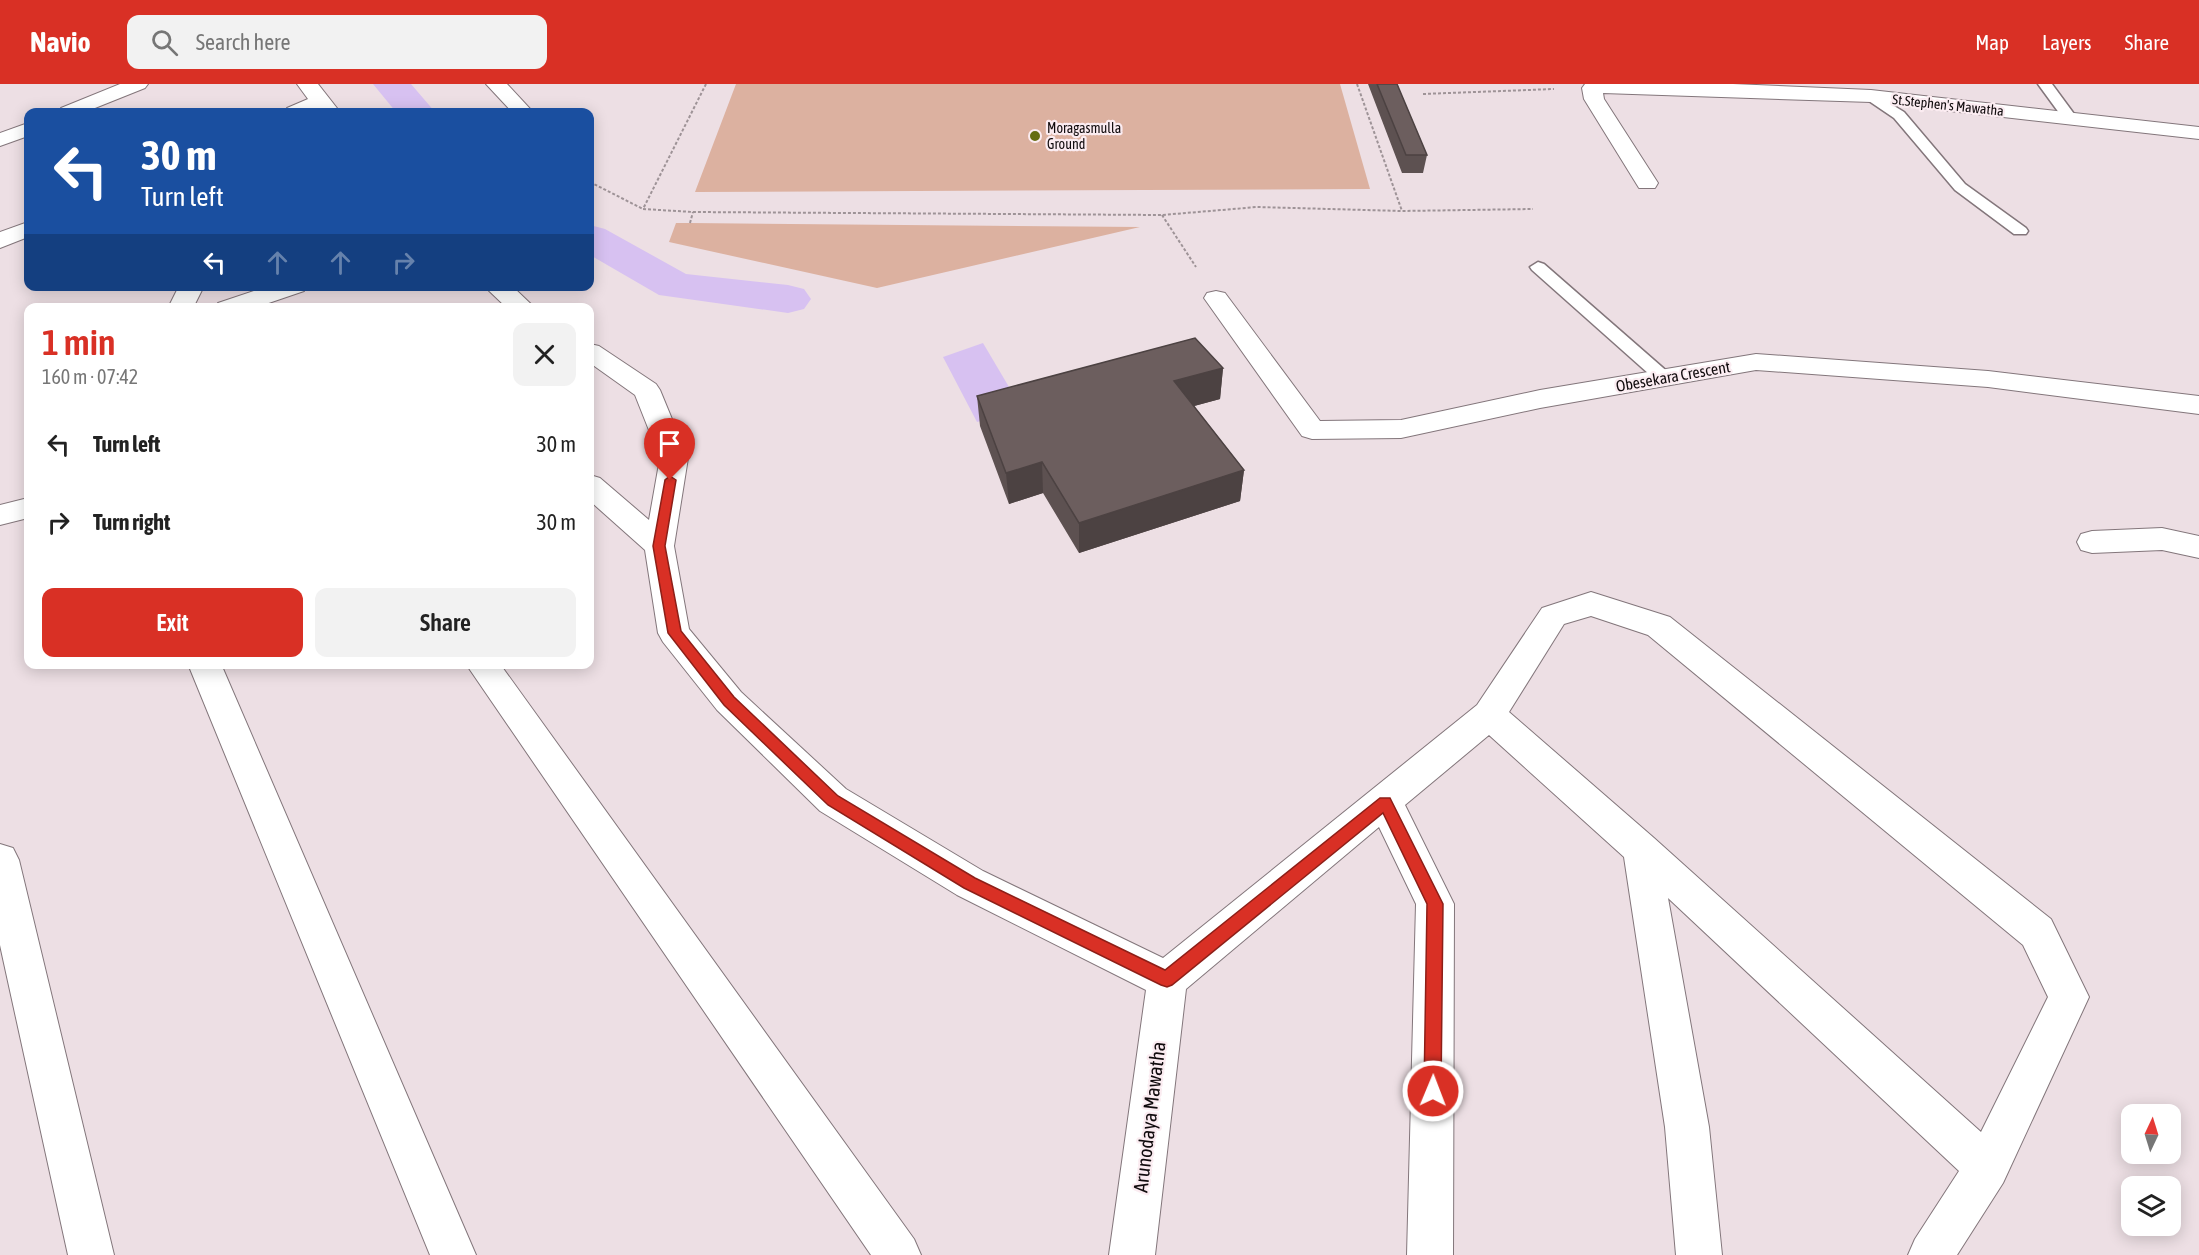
<!DOCTYPE html>
<meta charset="utf-8">
<style>
:root{--surface:#fff;--page:#f2f2f2;--text:#222;--muted:#767676;--accent:#d93025}
body{margin:0;font-family:"Asap Condensed",sans-serif;background:var(--page);color:var(--text);height:100vh;display:flex;flex-direction:column;font-size:22px;white-space:nowrap}
*{box-sizing:border-box;margin:0}
p{font-size:20px;color:var(--muted)}
.icon{flex:none;width:33px;height:33px;fill:none;stroke:currentColor;stroke-width:2;stroke-linecap:round;stroke-linejoin:round}
.map{position:relative;flex:1;overflow:hidden}
.sheet{position:absolute;left:24px;top:219px;width:570px;height:366px;display:flex;flex-direction:column;background:var(--surface);border-radius:12px;box-shadow:0 3px 15px #0003}
.sheet>*{flex:none}
.banner{position:absolute;left:24px;top:24px;width:570px;height:183px;border-radius:12px;box-shadow:0 3px 15px #0003;background:#1a4fa0;color:#fff;overflow:hidden}
.needle{width:39px;rotate:4deg}
.tools{position:absolute;left:2121px;top:1020px;display:grid;gap:12px}
.tools a{display:grid;place-items:center;width:60px;height:60px;border-radius:12px;background:var(--surface);box-shadow:0 3px 15px #0003;font-size:30px}
.pin{position:absolute;display:grid;place-items:center;width:51px;height:51px;color:#fff;margin:-62px -26px;border-radius:50% 50% 50% 0;rotate:-45deg;box-shadow:0 0 6px #0007}
.pin .icon{rotate:45deg}
.me{position:absolute;width:66px;margin:-33px;rotate:1deg;stroke-linejoin:round;filter:drop-shadow(0 0 4px #0008)}
.turn{display:flex;align-items:center;gap:21px;height:126px;padding:0 18px;font-size:27px}
.turn .icon{width:78px;height:78px;stroke-width:2.5}
.turn b{display:block;font-size:42px;line-height:51px}
.lanes{display:flex;align-items:center;height:57px;padding:0 18px;background:#0003;justify-content:center;gap:30px;direction:ltr}
.lanes .off{opacity:.35}
.round{display:grid;place-items:center;flex:none;width:63px;height:63px;border-radius:12px;background:var(--page)}
.headline{display:flex;align-items:center;justify-content:space-between;height:102px;padding:0 18px}
h1{font-size:36px;font-weight:600;line-height:45px;color:var(--accent)}
.cta{display:flex;gap:12px;margin-top:auto;padding:12px 18px}
.cta a{flex:1;height:69px;border-radius:12px;background:var(--accent);color:#fff;font-size:24px;font-weight:600;line-height:69px;text-align:center}
.cta a+a{background:var(--page);color:var(--text)}
ul{padding:0;list-style:none}
li{display:flex;align-items:center;gap:18px;height:78px;padding:0 18px}
li div{flex:1}
li b{display:block;font-size:22px}
li em{font-style:normal}
header{display:flex;align-items:center;gap:36px;box-sizing:border-box;height:84px;padding:0 30px;background:var(--accent);color:#fff}
header strong{font-size:28px}
nav{display:flex;gap:33px;margin-inline-start:auto;font-size:21px}
.search{width:420px;height:54px;background:var(--page);display:flex;align-items:center;gap:15px;box-sizing:border-box;padding:0 21px;border-radius:12px;color:var(--muted);font-size:22px}
.map>svg:first-child{display:block}
.green{fill:#dcb1a0}
.water{fill:#d7c1f1}
.lines{fill:none;stroke-linecap:round;stroke-linejoin:round}
.canal{fill:#d7c1f1;fill-rule:evenodd}
.service-casing{stroke:#83767b;stroke-width:3}
.minor-casing{stroke:#83767b;stroke-width:2}
.path{stroke:#9e9397;stroke-width:2;stroke-dasharray:3 2;stroke-linecap:butt}
.service{fill:#fff;fill-rule:evenodd}
.minor{fill:#fff;fill-rule:evenodd}
.wall{fill:#5d5151}
.shaded-wall{fill:#4c4242}
.building{fill:#6c5e5e;stroke:#4c4242;stroke-width:1.5}
.route{fill:#d93025;stroke:#8d1f18;stroke-width:1.5}
.poi-dot{fill:#656c11;stroke:#fbecf1;stroke-width:2}
.labels{text-anchor:middle;dominant-baseline:central;stroke-width:4.5;stroke-linejoin:round;paint-order:stroke}
.far-street-label{font-size:14px;fill:#100b0d;stroke:#fbecf1}
.far-poi-label{font-size:14px;fill:#100b0d;stroke:#fbecf1;text-anchor:start}
.street-label{font-size:16px;fill:#100b0d;stroke:#fbecf1}
.near-street-label{font-size:20px;fill:#100b0d;stroke:#fbecf1}
</style>
<header>
<strong>Navio</strong>
<div class="search"><svg class="icon" aria-label="search" viewBox="0 0 24 24"><circle cx="10" cy="10" r="6"/><path d="M15 15l6 6"/></svg>Search here</div>
<nav><a>Map</a><a>Layers</a><a>Share</a></nav>
</header>
<div class="map">
<svg width="2199" height="1171" viewBox="0 0 2199 1171">
<rect width="100%" height="100%" fill="#eddfe4"/>
<path class="green" d="M736 0H1340L1370 105 695 108Z
M676 139H690L1140 143 877 204 669 158Z"/>
<path class="water" d="M983 259 1022 325 977 338 943 273Z"/>
<g class="lines">
<path class="canal" d="M373 0H411L435 28H396Z
M590 141 605 145 686 190 788 201 804 205 811 215 804 225 788 229 659 211 590 171Z"/>
<defs>
<path id="service" d="M2038 0H2052L2077 34 2075 37H2065Z
M1871 8 1904 28 1965 100 2026 144 2028 147 2026 150H2014L1955 106 1894 34 1866 15V9Z
M1538 178 1544 180 1670 290 1673 294 1670 298H1658L1532 186 1530 183Z"/>
<path id="minor" d="M120 0H148L145 4 85 28H58L61 24Z
M297 0H318L340 28H320L317 26 310 28H284L287 24 308 15Z
M486 0H507L533 28H512Z
M1585 0H1733L1871 6 2199 43V55L1871 18 1603 9 1604 15 1658 99 1655 104H1639L1584 15 1582 4Z
M28 39V52L0 62V49Z
M28 138V153L0 164V148Z
M179 202H204L193 224H168Z
M269 202H307L304 207 254 224H215L218 219Z
M484 202H512L535 224H507Z
M1216 207 1225 209 1320 337 1401 336 1540 306 1756 270 1988 287 2199 312V330L1988 303 1756 286 1540 324 1401 354 1312 355 1302 352 1204 214 1207 209Z
M590 260 599 262 656 300 660 306 688 374 674 462 689 545 741 608 846 705 983 787 1163 874 1477 621 1542 524 1591 508 1670 533 2051 835 2089 913 2083 926 2003 1099 1957 1171H1908L1915 1155 1959 1087 1668 814 1709 1043 1722 1171H1676L1665 1043 1624 773 1489 651 1405 721 1454 820 1453 1171H1407L1416 820 1379 743 1186 905 1155 1171H1109L1146 906 957 811 820 727 717 626 663 558 658 549 645 466 590 417V391L600 394 649 436 660 374 635 311 590 279ZM1591 532 1648 551 2023 861 2048 913 1981 1048 1654 754 1509 628 1564 540Z
M28 414V434L0 441V421Z
M2162 444 2199 452V474L2162 466 2092 469 2081 466 2077 458 2081 450 2092 447Z
M188 580H221L476 1171H430Z
M466 580H500L914 1155 921 1171H871Z
M0 760 13 764 19 776 114 1171H68L0 861Z"/>
</defs>
<use href="#service" class="service-casing"/>
<use href="#minor" class="minor-casing"/>
<path class="path" d="M706 0 643 125 693 128 1162 131 1257 123 1402 127 1533 125
M1357 0 1402 127
M1423 10 1554 5
M590 98 643 125
M1162 131 1196 183
M690 139 693 128"/>
<use href="#service" class="service"/>
<use href="#minor" class="minor"/>
</g>
<path class="wall" d="M1368 0H1397L1427 71 1423 89H1402Z
M1223 284 1220 315 1194 322 1244 386 1240 417 1079 469 1043 409 1009 420 980 342 977 312Z"/>
<path class="shaded-wall" d="M1223 284 1220 315 1172 328 1174 297Z
M1042 378 1043 409 1009 420 1006 389Z
M1244 386 1240 417 1079 469V439Z"/>
<path class="building" d="M1377 0H1397L1427 71H1406Z
M1195 254 1223 284 1174 297 1244 386 1079 439 1042 378 1006 389 977 312Z"/>
<path class="route" d="M670 392 676 396 665 462 681 547 734 613 838 712 975 794 1165 886 1380 714H1390L1443 820 1441 1007 1439 1013 1433 1016 1426 1013 1424 1007 1427 820 1383 729 1172 901 1167 903 1161 901 964 804 828 721 724 621 668 549 653 462 665 396Z"/>
<circle class="poi-dot" cx="1035" cy="52" r="6"/>
<g class="labels">
<g class="far-street-label">
<text transform="translate(1948 21) rotate(6)">St.Stephen's Mawatha</text>
</g>
<g class="far-poi-label">
<text x="1047" y="44">Moragasmulla<tspan x="1047" dy="16">Ground</tspan></text>
</g>
<g class="street-label">
<text transform="translate(1673 292) rotate(-10)">Obesekara Crescent</text>
</g>
<g class="near-street-label">
<text transform="translate(1149 1033) rotate(-83)">Arunodaya Mawatha</text>
</g>
</g>
</svg>
<div class="tools">
<a><svg class="needle" viewBox="-14 -14 28 28"><path d="M0-13l5 13h-10z" fill="#e53935"/><path d="M0 13l5-13h-10z" fill="#767676"/></svg></a>
<a><svg class="icon" aria-label="layers" viewBox="0 0 24 24"><path d="M12 4l9 5-9 5-9-5zM3 14l9 5 9-5"/></svg></a>
</div>
<div class="pin" style="left:670px;top:396px;background:#d93025"><svg class="icon" aria-label="arrive" viewBox="0 0 24 24"><path d="M6 21V4h12l-3 4 3 4H6"/></svg></div>
<svg class="me" style="left:1433px;top:1007px" viewBox="-20 -20 40 40"><circle r="17" fill="#d93025" stroke="#fff" stroke-width="3"/><path d="M0-11L8 9 0 5-8 9z" fill="#fff"/></svg>
<div class="banner">
<div class="turn"><svg class="icon" aria-label="left" viewBox="0 0 24 24"><path d="M17 20v-9H6M10 6l-5 5 5 5"/></svg><div><b>30 m</b>Turn left</div></div>
<div class="lanes"><svg class="icon" aria-label="left" viewBox="0 0 24 24"><path d="M17 20v-9H6M10 6l-5 5 5 5"/></svg><svg class="icon off" aria-label="ahead" viewBox="0 0 24 24"><path d="M12 20V5M6 11l6-6 6 6"/></svg><svg class="icon off" aria-label="ahead" viewBox="0 0 24 24"><path d="M12 20V5M6 11l6-6 6 6"/></svg><svg class="icon off" aria-label="right" viewBox="0 0 24 24"><path d="M7 20v-9h11M14 6l5 5-5 5"/></svg></div>
</div>
<section class="sheet">
<div class="headline"><div><h1>1 min</h1><p>160 m · 07:42</p></div><a class="round"><svg class="icon" aria-label="close" viewBox="0 0 24 24"><path d="M6 6l12 12M18 6L6 18"/></svg></a></div>
<ul>
<li><svg class="icon" aria-label="left" viewBox="0 0 24 24"><path d="M17 20v-9H6M10 6l-5 5 5 5"/></svg><div><b>Turn left</b></div><em>30 m</em></li>
<li><svg class="icon" aria-label="right" viewBox="0 0 24 24"><path d="M7 20v-9h11M14 6l5 5-5 5"/></svg><div><b>Turn right</b></div><em>30 m</em></li>
</ul>
<div class="cta"><a>Exit</a><a>Share</a></div>
</section>
</div>
